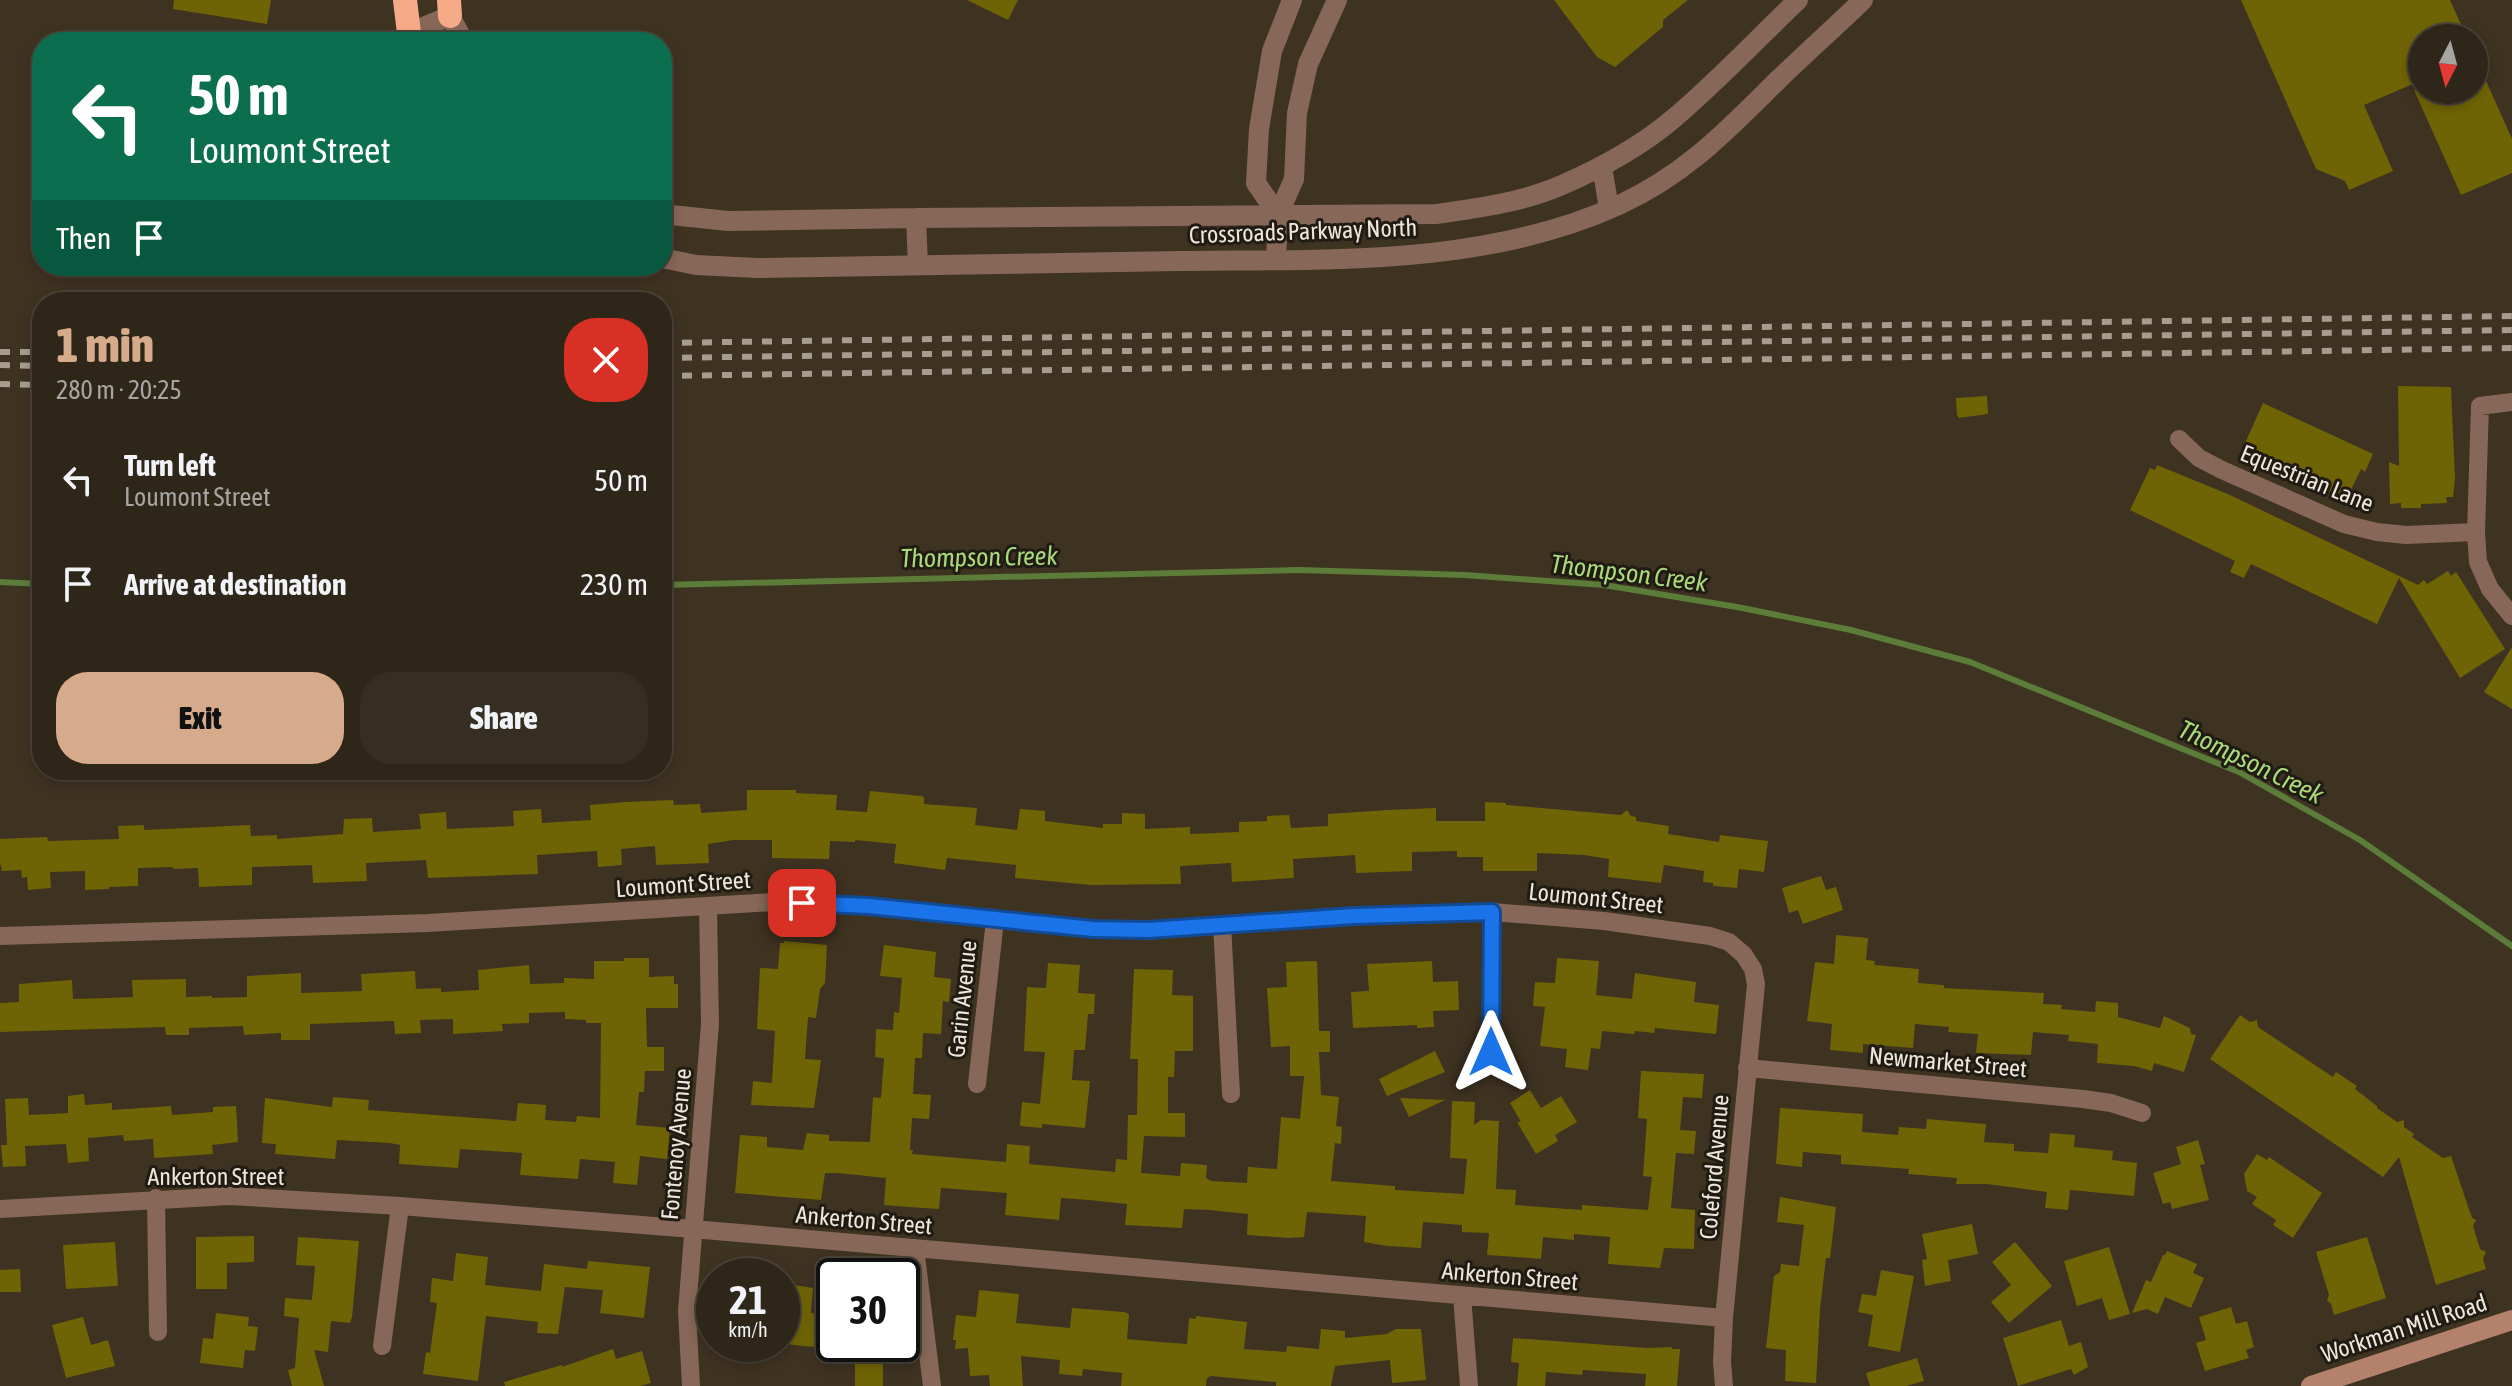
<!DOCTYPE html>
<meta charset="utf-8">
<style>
:root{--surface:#2e2619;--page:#362e22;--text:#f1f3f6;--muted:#a7a5a2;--line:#494338;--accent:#d6ab8b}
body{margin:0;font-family:"Asap Condensed",sans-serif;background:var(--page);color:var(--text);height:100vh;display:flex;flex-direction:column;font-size:30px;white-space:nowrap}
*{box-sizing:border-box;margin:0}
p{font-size:26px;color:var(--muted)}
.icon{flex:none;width:44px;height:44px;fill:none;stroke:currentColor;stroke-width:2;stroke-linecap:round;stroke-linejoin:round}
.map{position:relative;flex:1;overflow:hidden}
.sheet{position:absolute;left:32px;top:292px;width:640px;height:488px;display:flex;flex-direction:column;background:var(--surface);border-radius:32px;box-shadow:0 4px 12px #0003,0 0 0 2px var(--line)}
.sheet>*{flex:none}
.hud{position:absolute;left:32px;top:32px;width:640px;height:244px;border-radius:32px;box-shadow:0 4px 12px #0003,0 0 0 2px var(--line);background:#0b6e4f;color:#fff;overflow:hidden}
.needle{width:52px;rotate:186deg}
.buttons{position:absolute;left:2408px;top:24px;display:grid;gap:16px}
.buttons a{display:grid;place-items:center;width:80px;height:80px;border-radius:50%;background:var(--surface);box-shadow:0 4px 12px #0003,0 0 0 2px var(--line);font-size:40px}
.speed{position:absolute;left:696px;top:1258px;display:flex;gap:16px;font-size:40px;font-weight:700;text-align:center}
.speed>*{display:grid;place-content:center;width:104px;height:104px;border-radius:50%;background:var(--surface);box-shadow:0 4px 12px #0003,0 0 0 2px var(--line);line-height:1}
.speed small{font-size:20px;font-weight:400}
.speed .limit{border:4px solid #111;border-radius:12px;background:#fff;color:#111}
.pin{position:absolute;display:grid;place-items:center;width:68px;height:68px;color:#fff;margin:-34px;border-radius:16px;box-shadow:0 4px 12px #0006}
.me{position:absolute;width:88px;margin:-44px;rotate:0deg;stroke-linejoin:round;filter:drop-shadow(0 0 6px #0008)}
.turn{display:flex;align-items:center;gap:28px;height:168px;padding:0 24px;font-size:36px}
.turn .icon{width:104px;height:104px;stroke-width:2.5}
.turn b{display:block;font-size:56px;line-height:68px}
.then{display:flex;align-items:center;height:76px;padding:0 24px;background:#0003;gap:16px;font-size:30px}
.round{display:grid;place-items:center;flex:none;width:84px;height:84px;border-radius:32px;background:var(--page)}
.headline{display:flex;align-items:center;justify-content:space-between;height:136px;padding:0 24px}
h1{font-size:48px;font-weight:800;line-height:60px;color:var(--accent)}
.primary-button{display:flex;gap:16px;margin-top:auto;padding:16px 24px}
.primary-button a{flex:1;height:92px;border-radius:32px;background:var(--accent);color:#111;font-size:32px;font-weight:800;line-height:92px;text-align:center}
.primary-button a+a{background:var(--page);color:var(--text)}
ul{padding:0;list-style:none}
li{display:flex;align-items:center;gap:24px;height:104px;padding:0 24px}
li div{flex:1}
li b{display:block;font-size:30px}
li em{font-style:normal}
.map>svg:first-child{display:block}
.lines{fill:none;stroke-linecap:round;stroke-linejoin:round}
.stream{stroke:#5c7d39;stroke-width:6}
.building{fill:#6f6405}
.minor{stroke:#866758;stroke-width:18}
.tertiary{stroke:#866758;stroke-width:20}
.secondary{stroke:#b4826c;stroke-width:20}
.motorway{stroke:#f7aa87;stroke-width:24}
.rail{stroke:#a69c8f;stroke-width:6;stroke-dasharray:10 10;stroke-linecap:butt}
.route-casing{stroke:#114b97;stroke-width:20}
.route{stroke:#1a73e8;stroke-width:14}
.labels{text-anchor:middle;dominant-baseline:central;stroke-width:6;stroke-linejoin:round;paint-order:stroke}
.street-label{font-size:24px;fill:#eee6db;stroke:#201b13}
.water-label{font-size:26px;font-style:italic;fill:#aad97a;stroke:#201b13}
</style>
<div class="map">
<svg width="2512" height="1386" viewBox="0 0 2512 1386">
<rect width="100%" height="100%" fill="#3e3221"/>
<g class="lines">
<path class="stream" d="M0 582 42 584
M662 585 1299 570 1465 575 1604 585 1737 607 1851 630 1970 662 2239 772 2360 840 2512 946"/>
</g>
<path class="building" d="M174 0H271L267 24 173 9Z
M967 0H1018L1008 20Z
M1554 0H1688L1663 20V27L1615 67 1597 57Z
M2241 0H2450L2467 38H2422V80L2364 105 2393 171 2349 190 2345 181 2316 169Z
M2474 54 2512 139V173L2461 195 2414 90H2474Z
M2398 386 2451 387 2455 478 2453 497H2446L2447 503 2421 504V508H2401V503L2390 504 2389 462 2399 466Z
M1987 396 1988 414 1959 418 1957 415 1956 398Z
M2263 403 2373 454 2365 472 2361 469 2349 494 2344 492 2342 498 2242 450Z
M2157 465 2230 495 2418 585 2424 580 2427 584 2448 571 2451 576 2456 572 2505 649 2460 678 2399 578 2377 624 2251 564 2244 578 2230 572 2235 561 2130 510 2150 468 2155 470Z
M2512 647V709L2484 692Z
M747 790H796V793L837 795 836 810 867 812 870 791 921 796 924 797V804L977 808 975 825 1017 830 1020 809 1045 811V821L1103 828V824H1122V813L1145 814V829L1190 827V834L1239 832V822L1267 821V816L1289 815 1291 828 1328 826V814L1388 810 1436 808V821H1485V802L1506 803V805L1621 815 1627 810 1631 816 1636 817V821L1669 826 1668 834 1719 842 1720 835 1768 841 1764 872 1739 869 1737 888 1713 886V883L1703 882 1704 871 1664 865 1661 883 1608 877 1609 859 1584 855 1537 853V871H1483V857H1457V851L1412 852V871L1356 873 1355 855 1293 859 1294 878 1232 882 1231 863 1180 866 1181 884 1091 885 1015 878 1016 865 947 858 945 870 894 863 896 844 855 840V842L830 841 829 859 772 858V840H733L708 844 709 863 656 865 655 846 621 849 622 865 598 867 597 851 537 855 538 874 428 878 426 860 366 863 367 881 313 883 312 865 252 867V885L199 887 198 868 173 869V867L138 868V886L109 887V889L85 890V871L50 872 51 888 28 890 27 877 22 878 21 870 2 871 0 863V839L47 837 48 841 119 839 118 826 144 825V830L250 825 251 836 277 835V839L343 834 344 819 372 818 373 832 421 829 419 814 446 812 447 829 514 826 513 811 541 809 542 823 591 820 590 805 626 802 673 800 674 805 700 804 701 813 747 810Z
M1821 876 1826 890 1836 887 1843 910 1803 924 1798 910 1789 913 1782 888Z
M1836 935 1868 938 1866 960 1875 961 1874 965 1919 969 1918 983 1944 985V988L2044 993 2043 1004 2062 1005 2061 1009 2095 1012 2096 1001 2118 1003V1017L2160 1028 2164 1016 2190 1028 2191 1034 2196 1035 2184 1072 2154 1063 2152 1071 2134 1066 2097 1063 2098 1044 2068 1041 2069 1035 2033 1032 2031 1055 1976 1053 1978 1034 1948 1032 1949 1027 1915 1024 1913 1048 1863 1044V1053L1830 1050 1832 1024 1807 1021 1815 962 1834 964Z
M784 941 827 945 825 983 820 989 816 1018 808 1017 805 1059 821 1060 814 1108 751 1105 753 1081 772 1083 775 1031 757 1029 760 968 778 969 780 943H784Z
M884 945 936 952 934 977 951 979 949 1002 943 1001 941 1034 923 1033 922 1058H915L913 1094 931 1095 929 1119 912 1118 910 1150H913L912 1154 1006 1162 1007 1144 1030 1146 1029 1164 1115 1172 1116 1159 1127 1160 1128 1115H1137L1138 1059H1130L1134 969 1173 970 1172 995 1193 996V1051H1175L1174 1077H1168V1113H1185V1137L1144 1136 1141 1173 1180 1176 1181 1163 1207 1165 1206 1178 1211 1181 1247 1183 1248 1167 1277 1169 1281 1117 1300 1119 1304 1076H1290V1046L1271 1047 1267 988 1287 987 1286 962 1317 961 1319 1031H1330V1052H1319L1321 1095 1339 1097 1336 1126 1342 1127 1341 1144 1335 1143 1331 1181 1395 1186V1190L1464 1194 1467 1159 1450 1158 1452 1101 1475 1102 1474 1125 1481 1120 1499 1121 1496 1189 1516 1190 1515 1205 1582 1210V1205L1648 1210 1652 1177 1643 1176 1647 1119 1638 1118 1641 1071 1704 1074 1702 1098 1683 1097 1680 1130 1696 1131 1694 1154 1676 1153 1671 1208 1695 1210 1694 1249 1664 1248 1660 1268 1608 1264 1610 1237 1574 1234V1240L1543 1237 1541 1259 1517 1257 1487 1255 1489 1233 1462 1232V1225L1423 1222 1421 1248 1387 1246 1364 1242 1366 1216 1307 1212 1304 1237 1289 1238 1247 1235 1248 1214 1209 1210 1184 1209 1182 1228 1125 1225 1127 1204 1089 1200 1061 1198 1059 1220 1005 1215 1007 1193 941 1188 939 1209 909 1207 884 1205 886 1178 838 1173H825L821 1200 735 1193 740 1135 767 1137V1147L803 1150 807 1133 829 1135V1141L870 1142 873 1097 881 1098 884 1058 875 1057 876 1029 893 1030 894 1012 899 1013 902 978 880 976Z
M624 958H649V977L674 976V984H678V1008H646L647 1047H664V1071H645L644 1092H639L636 1125 670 1128 667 1159 640 1156 637 1185 613 1183 615 1162 580 1159 578 1179 520 1175 522 1153 460 1149 458 1168 399 1164 400 1145 390 1143 337 1140 335 1159 275 1154 276 1144 262 1143 265 1098 332 1107 333 1097 369 1100 368 1110 516 1121 518 1103 546 1105 545 1120 576 1122 577 1116 600 1118 601 1023H586V1020L565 1019V1012L529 1013V1023L502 1024 503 1031 453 1034V1019L420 1020 421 1033 395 1034 394 1021 310 1024V1040H281V1033L244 1035 243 1026 189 1028V1035H166L165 1027 0 1032V1003L19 1002V984L72 980 73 999 107 998 133 997 132 980 186 979V997L212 996V998L247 997V976L301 973V993L362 991 361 974 415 971 416 989 441 988V992L479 990 478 970 529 965 530 984 564 983V978L594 979V961H624Z
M1557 958 1599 961 1596 995 1632 999 1635 973 1696 982 1694 1002 1719 1005 1716 1034 1655 1028 1654 1033 1635 1031 1634 1034 1602 1031 1600 1049 1591 1048 1588 1070 1565 1067 1567 1049 1540 1046 1545 1007 1533 1006 1535 982 1555 983Z
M1432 961 1433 982 1458 981 1459 1010 1433 1011 1434 1027 1417 1028V1025L1353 1028 1351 992 1369 991 1367 964Z
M1048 963 1080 965 1078 993 1095 994 1094 1014H1088L1085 1050H1074L1072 1080 1090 1081 1085 1128 1042 1124V1128L1020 1126 1022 1102 1040 1104 1045 1052 1024 1051 1027 987 1046 988Z
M2240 1015 2250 1022 2257 1020 2258 1027 2333 1077 2336 1072 2357 1086 2355 1089 2377 1106V1108L2397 1122 2404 1120V1127L2414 1134 2412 1137 2443 1158 2451 1156 2472 1218 2476 1220 2473 1226 2480 1249 2486 1252 2483 1259 2486 1269 2436 1285 2399 1157 2383 1177 2210 1059Z
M1435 1051 1445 1072 1387 1096 1379 1079Z
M1530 1090 1541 1108 1561 1096 1577 1122 1555 1135 1558 1141 1536 1154 1517 1122H1521L1510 1103Z
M84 1094 85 1105 112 1103V1110L171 1106 172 1115 213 1112V1107L236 1106 238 1142 212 1145 213 1154 154 1158 153 1139 124 1141 123 1135 88 1138 89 1161 68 1163 66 1144 25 1146 26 1166 3 1167 1 1145H7L5 1099 28 1098 29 1115 68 1113V1096Z
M1400 1098 1445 1100 1409 1117Z
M1780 1108 1863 1114 1862 1132 1898 1135 1899 1127 1926 1129 1927 1119 1986 1124 1984 1142 2014 1144V1151L2048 1153 2050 1133 2075 1135 2074 1147 2113 1151 2112 1160 2137 1163 2134 1196 2070 1190 2068 1210 2045 1208 2047 1192 1987 1184H1956L1957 1178 1908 1174 1909 1169 1841 1164V1155L1803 1152 1802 1167 1776 1164Z
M2198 1140 2205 1164 2200 1165 2209 1200 2172 1209 2170 1202 2163 1204 2153 1173 2181 1164 2176 1147Z
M2257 1154 2267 1160 2269 1157 2322 1193 2293 1238 2273 1225 2276 1220 2252 1204 2257 1197 2247 1191 2244 1174Z
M1780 1197 1836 1207 1830 1258H1826L1820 1309 1816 1383 1785 1381 1786 1350 1766 1348 1774 1276 1780 1272 1781 1264 1799 1266 1804 1225 1777 1222Z
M1972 1224 1978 1254 1948 1260 1951 1281 1925 1286 1922 1260 1927 1259 1922 1234Z
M254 1236V1262L227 1263V1289H196V1237Z
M298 1237 359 1241 352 1317 350 1323 331 1321 328 1352 314 1350 324 1386H292L288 1370 295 1368 299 1318 284 1316 285 1298 312 1300 315 1266 296 1265Z
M2367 1237 2386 1298 2334 1315 2331 1304 2327 1300 2329 1295 2316 1252Z
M115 1242 118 1286 66 1289 63 1245Z
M2015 1242 2052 1286 2009 1323 1991 1302 2011 1285 1992 1262Z
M2109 1247 2130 1314 2109 1320 2102 1298 2077 1306 2064 1261Z
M2167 1251 2197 1264 2193 1273 2204 1278 2191 1308 2165 1297 2158 1314 2147 1309 2132 1313 2146 1280 2151 1282 2163 1255H2165Z
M456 1253 488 1257 485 1285 541 1291 544 1264 587 1269 588 1261 650 1267 644 1318 600 1313 603 1290 565 1287 558 1334 537 1333 538 1322 486 1316 478 1381 423 1374 426 1352 430 1353 437 1303 430 1302 432 1278 453 1281Z
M20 1269 21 1292H0V1270Z
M1881 1270 1914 1276 1900 1352 1868 1346 1873 1315 1858 1312 1862 1294 1876 1296Z
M787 1284 813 1288 811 1313 834 1315V1349L784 1344Z
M979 1290 1019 1294 1016 1323 1070 1328 1072 1308 1124 1312 1129 1314 1127 1339 1160 1342 1187 1344 1189 1318 1196 1319V1316L1247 1322 1244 1349 1286 1352 1287 1346 1319 1349 1321 1329 1345 1331V1338L1387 1334 1396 1329H1421L1426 1380 1392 1383 1390 1360 1335 1366 1331 1386H1276V1382L1211 1376 1207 1378 1206 1386H1121L1122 1373 1083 1369 1082 1376 1059 1374 1060 1360 1021 1356 1023 1386H990L989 1375 970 1376 968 1348 955 1349 956 1340H953L956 1315 976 1317Z
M2231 1307 2236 1324 2247 1321 2254 1347 2246 1350 2249 1358 2205 1371 2196 1343 2206 1340 2199 1317Z
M216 1313 249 1317 248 1326 258 1327 255 1351 245 1350 243 1368 200 1363 203 1338 213 1339Z
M83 1317 91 1345 108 1340 115 1366 66 1378 52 1325Z
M2061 1320 2069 1346 2081 1342 2088 1367 2074 1375 2071 1369 2018 1386 2003 1338Z
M1513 1338 1647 1348 1672 1347V1349H1680L1677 1386H1645L1646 1374 1583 1370 1582 1375 1546 1372 1545 1386H1517L1519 1363 1511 1362Z
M613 1349 616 1359 642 1351 651 1383 640 1386H505L504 1382 562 1365V1367Z
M883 1358V1386H855V1364Z
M1917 1358 1924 1381 1906 1386H1870L1866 1373Z"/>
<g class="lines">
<path class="minor" d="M2512 402 2480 406 2476 532 2478 562 2490 589 2512 616
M2179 439 2199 458 2222 470 2344 524 2377 532 2406 535 2476 532
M1222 924 1231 1094
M0 936 428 923 773 902 869 906 1093 929 1148 930 1354 916 1492 912 1604 921 1710 936 1729 942 1744 955 1753 969 1756 984 1724 1318 1722 1362 1724 1386
M1491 1052 1492 912
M1747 1068 2083 1099 2111 1103 2142 1113
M977 1084 995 920
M156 1198 158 1332
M0 1209 230 1196 400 1206 693 1229 1724 1318
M915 1248 932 1386
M1462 1296 1469 1386
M382 1346 400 1206
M691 1386 687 1311 710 1024 708 906"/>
<path class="tertiary" d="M414 42 409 33 450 16 464 42
M1602 166 1609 209
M662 214 728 221 916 218 1436 214C1479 208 1523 202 1562 185 1601 168 1641 146 1673 119 1717 82 1757 39 1798 0
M1278 215 1256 183 1259 129 1272 51 1292 0
M916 218 918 265
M662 258 696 265 757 268C898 265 1039 264 1180 261 1327 259 1483 267 1619 205 1688 173 1727 130 1779 79 1807 52 1835 27 1863 0
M1276 260 1278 215 1294 179 1297 113 1308 64 1337 0"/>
<path class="secondary" d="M2311 1386 2512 1320"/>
<path class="motorway" d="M405 0 409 33
M449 0 450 16"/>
<path class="rail" d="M662 343 2512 316
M0 352H42
M662 358 2512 330
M0 365 42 366
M662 376 2512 348
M0 384 42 385"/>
</g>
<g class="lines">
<defs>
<path id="route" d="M802 903 869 906 1093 929 1148 930 1354 916 1492 912 1491 1052"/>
</defs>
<use href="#route" class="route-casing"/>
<use href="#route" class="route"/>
</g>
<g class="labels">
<g class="street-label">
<text transform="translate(1303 231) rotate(-2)">Crossroads Parkway North</text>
<text transform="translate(2307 478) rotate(22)">Equestrian Lane</text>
<text transform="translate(683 884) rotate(-4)">Loumont Street</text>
<text transform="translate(1596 898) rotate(6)">Loumont Street</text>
<text transform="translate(962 999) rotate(-84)">Garin Avenue</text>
<text transform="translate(1948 1062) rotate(5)">Newmarket Street</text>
<text transform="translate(676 1144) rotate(-85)">Fontenoy Avenue</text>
<text transform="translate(1714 1167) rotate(-85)">Coleford Avenue</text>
<text x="216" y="1176">Ankerton Street</text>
<text transform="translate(864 1220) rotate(5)">Ankerton Street</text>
<text transform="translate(1510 1276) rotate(5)">Ankerton Street</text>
<text transform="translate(2404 1328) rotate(-18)">Workman Mill Road</text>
</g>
<g class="water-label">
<text transform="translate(979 557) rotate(-1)">Thompson Creek</text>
<text transform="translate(1629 573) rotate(7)">Thompson Creek</text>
<text transform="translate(2251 762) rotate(26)">Thompson Creek</text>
</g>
</g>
</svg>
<div class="buttons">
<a><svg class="needle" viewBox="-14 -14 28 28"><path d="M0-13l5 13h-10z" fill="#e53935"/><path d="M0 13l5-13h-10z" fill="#a7a5a2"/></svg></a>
</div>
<div class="speed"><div>21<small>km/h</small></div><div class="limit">30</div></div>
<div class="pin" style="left:802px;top:903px;background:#d93025"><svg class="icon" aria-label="arrive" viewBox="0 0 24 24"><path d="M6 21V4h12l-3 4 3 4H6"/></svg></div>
<svg class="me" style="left:1491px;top:1052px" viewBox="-20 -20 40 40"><path d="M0-17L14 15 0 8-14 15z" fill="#1a73e8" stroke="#fff" stroke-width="4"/></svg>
<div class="hud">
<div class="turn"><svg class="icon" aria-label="left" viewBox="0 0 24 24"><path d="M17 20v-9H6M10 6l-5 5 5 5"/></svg><div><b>50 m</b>Loumont Street</div></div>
<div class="then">Then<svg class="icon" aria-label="arrive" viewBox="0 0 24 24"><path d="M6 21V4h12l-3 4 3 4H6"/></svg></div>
</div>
<section class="sheet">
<div class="headline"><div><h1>1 min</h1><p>280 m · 20:25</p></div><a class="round" style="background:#d93025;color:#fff"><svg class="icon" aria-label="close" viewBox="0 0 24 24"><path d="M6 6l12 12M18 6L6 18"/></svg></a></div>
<ul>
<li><svg class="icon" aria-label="left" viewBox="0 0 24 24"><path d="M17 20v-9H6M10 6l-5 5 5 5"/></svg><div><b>Turn left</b><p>Loumont Street</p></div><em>50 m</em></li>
<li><svg class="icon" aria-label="arrive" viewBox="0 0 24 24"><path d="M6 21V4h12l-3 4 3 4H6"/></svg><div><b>Arrive at destination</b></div><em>230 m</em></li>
</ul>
<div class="primary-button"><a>Exit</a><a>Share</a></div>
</section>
</div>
